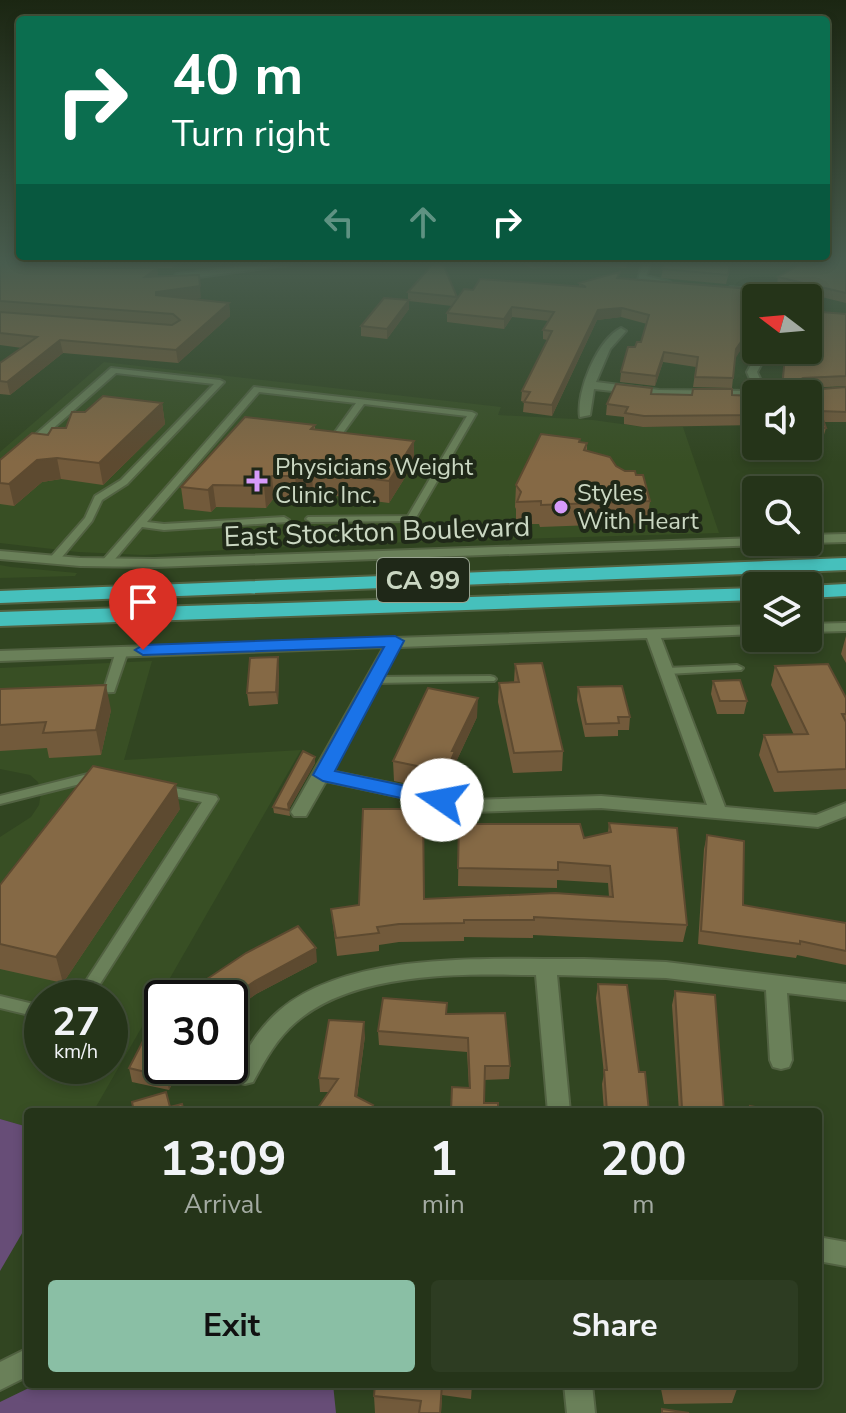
<!DOCTYPE html>
<style>
:root{--surface:#253419;--page:#2d3c22;--text:#f1f3f6;--muted:#a3aaa2;--line:#424f38;--accent:#8abfa5}
body{margin:0;font-family:"Nunito Sans",sans-serif;background:var(--page);color:var(--text);height:100vh;display:flex;flex-direction:column;font-size:30px;white-space:nowrap}
*{box-sizing:border-box;margin:0}
p{font-size:26px;color:var(--muted)}
.icon{flex:none;width:44px;height:44px;fill:none;stroke:currentColor;stroke-width:2;stroke-linecap:round;stroke-linejoin:round}
.map{position:relative;flex:1;overflow:hidden}
.details{position:absolute;left:24px;top:1108px;width:798px;height:280px;display:flex;flex-direction:column;background:var(--surface);border-radius:8px;box-shadow:0 4px 12px #0003,0 0 0 2px var(--line)}
.details>*{flex:none}
.top-card{position:absolute;left:16px;top:16px;width:814px;height:244px;border-radius:8px;box-shadow:0 4px 12px #0003,0 0 0 2px var(--line);background:#0b6e4f;color:#fff;overflow:hidden}
.needle{width:52px;rotate:286deg}
.buttons{position:absolute;left:742px;top:284px;display:grid;gap:16px}
.buttons a{display:grid;place-items:center;width:80px;height:80px;border-radius:8px;background:var(--surface);box-shadow:0 4px 12px #0003,0 0 0 2px var(--line);font-size:40px}
.speed{position:absolute;left:24px;top:980px;display:flex;gap:16px;font-size:40px;font-weight:700;text-align:center}
.speed>*{display:grid;place-content:center;width:104px;height:104px;border-radius:50%;background:var(--surface);box-shadow:0 4px 12px #0003,0 0 0 2px var(--line);line-height:1}
.speed small{font-size:20px;font-weight:400}
.speed .limit{border:4px solid #111;border-radius:12px;background:#fff;color:#111}
.pin{position:absolute;display:grid;place-items:center;width:68px;height:68px;color:#fff;margin:-82px -34px;border-radius:50% 50% 50% 0;rotate:-45deg;box-shadow:0 0 8px #0007}
.pin .icon{rotate:45deg}
.me{position:absolute;width:88px;margin:-44px;rotate:282deg;stroke-linejoin:round;filter:drop-shadow(0 0 6px #0008)}
.turn{display:flex;align-items:center;gap:28px;height:168px;padding:0 24px;font-size:36px}
.turn .icon{width:104px;height:104px;stroke-width:2.5}
.turn b{display:block;font-size:56px;line-height:68px}
.lanes{display:flex;align-items:center;height:76px;padding:0 24px;background:#0003;justify-content:center;gap:40px;direction:ltr}
.lanes .off{opacity:.35}
.eta{display:flex;justify-content:space-evenly;align-items:center;height:136px;text-align:center}
.eta b{font-size:48px;font-weight:700;line-height:56px}
.action{display:flex;gap:16px;margin-top:auto;padding:16px 24px}
.action a{flex:1;height:92px;border-radius:8px;background:var(--accent);color:#111;font-size:32px;font-weight:700;line-height:92px;text-align:center}
.action a+a{background:var(--page);color:var(--text)}
.map>svg:first-child{display:block}
.built{fill:#384f24;fill-rule:evenodd}
.green{fill:#674d77}
.lines{fill:none;stroke-linecap:round;stroke-linejoin:round}
.service-casing{stroke:#526242;stroke-width:4}
.minor-casing{stroke:#526242;stroke-width:4}
.tertiary-casing{stroke:#526242;stroke-width:4}
.motorway-casing{stroke:#526242;stroke-width:4}
.service{fill:#6a8059;fill-rule:evenodd}
.minor{fill:#6a8059;fill-rule:evenodd}
.tertiary{fill:#6a8059;fill-rule:evenodd}
.motorway{fill:#46c0bc;fill-rule:evenodd}
.wall{fill:#725a3b}
.shaded-wall{fill:#5d4a30}
.building{fill:#856945;stroke:#5d4a30;stroke-width:2}
.route{fill:#1a73e8;stroke:#114b97;stroke-width:2}
.poi-dot{fill:#d69bfa;stroke:#1f2818;stroke-width:3}
.labels{text-anchor:middle;dominant-baseline:central;stroke-width:8;stroke-linejoin:round;paint-order:stroke}
.far-poi-label{font-size:24px;fill:#cad7c2;stroke:#1f2818;text-anchor:start}
.shield{fill:#1f2818;stroke:#97a28f;stroke-width:2}
.shield-label{font-size:26px;font-weight:bold;fill:#cad7c2}
.street-label{font-size:28px;fill:#cad7c2;stroke:#1f2818}
</style>
<div class="map">
<svg width="846" height="1413" viewBox="0 0 846 1413">
<rect width="100%" height="100%" fill="#314521"/>
<path class="built" d="M104 362 501 407 498 415 593 420 643 427H683L719 533 312 545 143 555 78 552 0 543V452Z
M0 565 11 567 77 573 75 576 0 578Z
M152 661 124 760 301 750 93 1112H28V1127L0 1119V837L31 817 39 805 41 792 38 782 30 775 0 769V668ZM42 998H110V1066H42Z"/>
<path class="green" d="M0 1119 28 1127V1223L0 1271Z
M37 1384H333L336 1413H0V1402Z"/>
<g class="lines">
<defs>
<path id="service" d="M111 368 220 380 224 382 127 484 102 500 92 521 57 563H49V559L85 518 95 496 121 480 214 384 116 373 33 446H27V442Z
M254 387 472 412 476 414 414 521 311 522 306 519 308 517 408 516 467 416 364 404 340 437 337 438 333 435 356 403 259 392 147 522 164 524 284 517 289 520 287 522 164 530 142 527 110 565H102V561Z
M122 648 128 651 114 692 90 693 88 690 90 687 105 686 116 651Z
M737 665 743 668 741 670 667 674 661 671 667 668Z
M490 676 494 677 496 679 494 681 374 683 368 680 374 677Z
M92 773 104 775 105 778 99 782 92 781 0 804V796Z
M164 786 211 795 216 796 218 799 91 998H75L202 802 159 793 157 790 159 787Z
M0 996 42 1006V1018L0 1008Z"/>
<path id="minor" d="M266 264H294L177 280 173 277 177 274Z
M642 264H650L646 276 670 282V286L638 280Z
M730 287 765 290 779 298 727 292 726 290Z
M621 328 626 331 610 349 596 382 659 390 755 391 747 372 759 350H769L757 372 767 394H756V397L659 396 594 389 590 415 580 417C576 392 597 340 621 328Z
M846 623V631L808 632V624Z
M756 626V634L661 638 725 807 816 815 846 803V816L818 827 601 808 471 812 326 781 306 816H294L291 812 384 647 0 661V651ZM647 638 707 805 601 796 471 800 331 771 399 647Z
M585 959 666 962 846 984V1000L787 993 792 1060 789 1067 781 1069 773 1067 770 1060 766 990 666 978 557 975 570 1112H548L536 975C463 974 355 971 296 1022 277 1038 265 1060 253 1082L245 1084 237 1082 234 1075C245 1051 260 1027 280 1010 353 949 496 960 585 959Z
M564 1384H592L595 1413H567Z"/>
<path id="tertiary" d="M846 534V542L808 543 804 542H808V535Z
M756 538V542H763L761 545 154 567 80 566 0 559V551L80 558 154 559Z
M818 1237 846 1242V1266L818 1261Z
M28 1348V1376L0 1390V1362Z"/>
<path id="motorway" d="M846 558V570L0 603V591Z
M846 584V596L808 598 807 586Z
M756 588V600L0 626V612Z"/>
</defs>
<use href="#service" class="service-casing"/>
<use href="#minor" class="minor-casing"/>
<use href="#tertiary" class="tertiary-casing"/>
<use href="#motorway" class="motorway-casing"/>
<use href="#service" class="service"/>
<use href="#minor" class="minor"/>
<use href="#tertiary" class="tertiary"/>
<use href="#motorway" class="motorway"/>
</g>
<path class="wall" d="M0 264H177L172 268H157L158 277 201 298 191 299 229 303 230 316 178 363 63 353 10 395 0 394V363L22 348 0 345Z
M524 264H556L533 269Z
M595 264H627L626 268 595 265Z
M664 264H731L726 284 661 278Z
M846 264V303L777 286 778 277Z
M619 279 749 306 751 316 745 343 735 358 732 388 693 387 696 367 663 362 655 386 620 382 621 372 635 347 641 342 647 324 621 317 597 320 552 416 523 412 524 402 521 401 522 391 547 340 543 339V330L549 321 512 317 504 329 447 322V313L452 306 409 301V309L387 339 361 336V326L408 300V292L457 297 473 290 579 286V283Z
M846 314V386L806 388 810 390 846 387V422H824L826 428 823 438H808V394H783L781 388 785 356H790L791 350H808Z
M652 394 732 395 756 401V425L643 427 624 424V417L606 415 607 404Z
M162 403 165 424 103 485 61 479 42 482 14 506 0 504V460L48 435 66 428 85 412Z
M315 425V430L414 441V463L389 503 313 493 297 497 274 498 266 508 216 507 211 512 184 509 181 487Z
M580 439V442L587 443V450L625 471 636 475 650 501 647 523 540 527 539 524H516V509L515 507 516 485Z
M846 636V663L841 654Z
M515 664 563 751 562 771 513 773 498 702 499 683 514 682Z
M775 666 846 698V789L774 792 759 755 764 735H794L771 685Z
M279 670 278 704 249 706 247 693Z
M713 681 747 701 744 714H717L711 694Z
M578 687 630 717 629 730H618V736L585 737 577 700Z
M0 689 111 710 101 755 49 758 47 748 0 751Z
M477 717 455 764V771L446 792 394 781 393 761Z
M315 757V763L289 809 290 816 274 813 273 807Z
M180 809 63 983 0 969V885Z
M609 823 687 925 683 942 533 935V938L464 937V941L399 942 379 945V951L337 956 331 909 424 899 609 897 608 883 557 880V888L458 886 459 824 584 838 608 833Z
M707 835 743 905 846 923V965L797 955 796 958 698 944 704 849Z
M317 962 256 994 230 1013V998H194L192 989Z
M598 984 639 1072 649 1112H604L602 1084 604 1074 596 998Z
M675 991 724 1112H679L672 1005Z
M447 1003V1014L510 1066 509 1079 484 1080 451 1112 469 1088 467 1052 379 1045 378 1031Z
M365 1036 357 1097 373 1105V1112H315L329 1092H320L319 1078Z
M181 1066 169 1090 132 1082 129 1068Z
M818 1125 823 1160 818 1174Z
M375 1384H472L471 1399 442 1395 441 1413H375L374 1396Z
M660 1384H751V1386H738L732 1403 664 1404Z"/>
<path class="shaded-wall" d="M533 264H556L533 269Z
M157 268 158 280 145 277Z
M199 275 201 298 157 304 156 292Z
M409 300V309L387 339V329Z
M229 303 230 316 178 363 176 350Z
M512 307V317L504 329V319Z
M752 307 745 343 735 359 736 349Z
M622 308 621 317 597 320 552 416V405L598 310Z
M60 340 63 353 10 395 7 382Z
M664 352 663 362 655 386 656 376Z
M162 403 165 424 103 485 99 463Z
M414 441V463L389 503V481Z
M57 458 61 479 42 482 14 506 9 484 37 460Z
M312 471 313 493 297 497 295 476Z
M272 476 274 498 266 508 264 486Z
M213 485 216 507 211 512 208 490Z
M278 657 279 670 278 704 276 692Z
M106 685 111 710 101 755 96 730Z
M478 698 477 717 455 764V771L446 792V772L452 751Z
M315 757V763L288 811V804Z
M176 784 180 809 63 983 56 957Z
M316 948 317 962 256 994 230 1013V998L255 981Z
M364 1022 365 1036 355 1110V1096Z
M171 1066H181L169 1090 166 1077Z"/>
<path class="building" d="M0 264H40L88 268H157L145 277 199 275 200 286 156 292V295L229 303 176 350 60 340 7 382 0 381V363L37 337 0 333V312L172 325 180 320 173 314 0 301Z
M433 264H443L457 297 408 292Z
M664 264H730L728 275 662 269Z
M801 264H846V293L778 277Z
M620 272 617 278 751 289 749 306 752 307 747 333 736 349 733 378 695 377 698 357 664 352 656 376 621 372 628 347H635L637 342H641L649 315 622 308 598 310 552 405 524 402 530 392 522 391 552 331 543 330 554 312 512 307 504 319 447 313 464 289 473 290 480 279 586 287 579 283Z
M384 298 409 300 387 329 361 326Z
M808 311 846 314V376L803 378 795 383 810 390 846 387V412L820 411 826 428 808 427V394H790L783 378 785 356H791L792 350H808Z
M616 384 652 388 651 394 692 395 693 389H732V395L754 396 756 401V415L644 416 625 413 628 407 607 404Z
M103 396 162 403 99 463 57 458 37 460 9 484 0 483V460L32 433 48 435 52 428H66L72 412H85Z
M245 417 315 425 311 429 414 441 389 481 312 471 295 476H272L264 486 213 485 208 490 181 487Z
M541 434 580 439 579 442 587 443 584 450 610 457 616 466 625 471H635L636 475H643L650 501 541 505V501L517 502 521 492 516 485Z
M278 657 276 692 247 693 250 658Z
M542 663 563 751 514 753 499 683 519 682 515 664Z
M828 664 846 698V714H842L846 722V769L778 772 764 735 808 734 775 666Z
M740 680 747 701H720L713 681Z
M106 685 96 730 43 733 46 722 0 725V689Z
M622 686 630 717H618L619 723 586 724 578 687Z
M428 688 478 698 452 751H455L446 772 393 761Z
M303 751 315 757 288 804 289 810 273 807Z
M93 766 176 784 56 957 0 944V885Z
M363 809H423L424 899 555 893 613 897 610 866 558 862V870L458 868 459 824H580L584 838 611 832 609 823 677 828 687 925 534 917V920H464V923L399 924 377 927 379 933 336 938 331 909 359 905Z
M707 835 744 841 743 905 846 923V951L800 941V944L701 931Z
M298 926 316 948 255 981 230 998H202L192 989 246 953Z
M598 984 627 985 639 1072H645L649 1112H607L604 1070H607Z
M675 991 715 995 724 1112 682 1108Z
M383 998 447 1003 446 1014 505 1013 510 1066H485L484 1103H498V1112H451L452 1087 470 1088 468 1038 378 1031Z
M156 1016 162 1017V1066H171L166 1077 129 1068Z
M329 1020 364 1022 355 1096 373 1105 368 1112H315L338 1079 319 1078Z
M166 1092 170 1107 182 1104 184 1112H134L132 1102Z
M750 1106 781 1112H750Z
M818 1125 822 1126 823 1160 818 1159Z
M375 1384H442L440 1413H419L421 1401 374 1396Z
M669 1384H739V1385L669 1386Z
M662 1409 689 1413H662Z"/>
<linearGradient id="sky" x2="0" y2="1"><stop stop-color="#1b2612"/><stop offset="0.57" stop-color="#485c4e"/><stop offset="1" stop-color="#485c4e" stop-opacity="0"/></linearGradient>
<rect width="846" height="462" fill="url(#sky)"/>
<path class="route" d="M395 636 404 641 335 771 449 795 452 800 449 805 442 807 323 781 313 775 384 647 143 655 135 650 143 645Z"/>
<g class="poi-dot">
<path d="M253 469h8v8h8v8h-8v8h-8v-8h-8v-8h8z"/>
<circle cx="561" cy="507" r="8"/>
</g>
<g class="labels">
<g class="far-poi-label">
<text x="275" y="467">Physicians Weight<tspan x="275" dy="28">Clinic Inc.</tspan></text>
<text x="577" y="493">Styles<tspan x="577" dy="28">With Heart</tspan></text>
</g>
<rect class="shield" x="377" y="558" width="92" height="44" rx="6"/>
<g class="shield-label">
<text x="423" y="580">CA 99</text>
</g>
<g class="street-label">
<text transform="translate(377 532) rotate(-2)">East Stockton Boulevard</text>
</g>
</g>
</svg>
<div class="buttons">
<a><svg class="needle" viewBox="-14 -14 28 28"><path d="M0-13l5 13h-10z" fill="#e53935"/><path d="M0 13l5-13h-10z" fill="#a3aaa2"/></svg></a>
<a><svg class="icon" aria-label="sound" viewBox="0 0 24 24"><path d="M4 9h4l5-4v14l-5-4H4zM17 9q2 3 0 6"/></svg></a>
<a><svg class="icon" aria-label="search" viewBox="0 0 24 24"><circle cx="10" cy="10" r="6"/><path d="M15 15l6 6"/></svg></a>
<a><svg class="icon" aria-label="layers" viewBox="0 0 24 24"><path d="M12 4l9 5-9 5-9-5zM3 14l9 5 9-5"/></svg></a>
</div>
<div class="speed"><div>27<small>km/h</small></div><div class="limit">30</div></div>
<div class="pin" style="left:143px;top:650px;background:#d93025"><svg class="icon" aria-label="arrive" viewBox="0 0 24 24"><path d="M6 21V4h12l-3 4 3 4H6"/></svg></div>
<svg class="me" style="left:442px;top:800px" viewBox="-20 -20 40 40"><circle r="19" fill="#fff"/><path d="M0-13L10 11 0 6-10 11z" fill="#1a73e8"/></svg>
<div class="top-card">
<div class="turn"><svg class="icon" aria-label="right" viewBox="0 0 24 24"><path d="M7 20v-9h11M14 6l5 5-5 5"/></svg><div><b>40 m</b>Turn right</div></div>
<div class="lanes"><svg class="icon off" aria-label="left" viewBox="0 0 24 24"><path d="M17 20v-9H6M10 6l-5 5 5 5"/></svg><svg class="icon off" aria-label="ahead" viewBox="0 0 24 24"><path d="M12 20V5M6 11l6-6 6 6"/></svg><svg class="icon" aria-label="right" viewBox="0 0 24 24"><path d="M7 20v-9h11M14 6l5 5-5 5"/></svg></div>
</div>
<section class="details">
<div class="eta">
<div><b>13:09</b><p>Arrival</p></div>
<div><b>1</b><p>min</p></div>
<div><b>200</b><p>m</p></div>
</div>
<div class="action"><a>Exit</a><a>Share</a></div>
</section>
</div>
